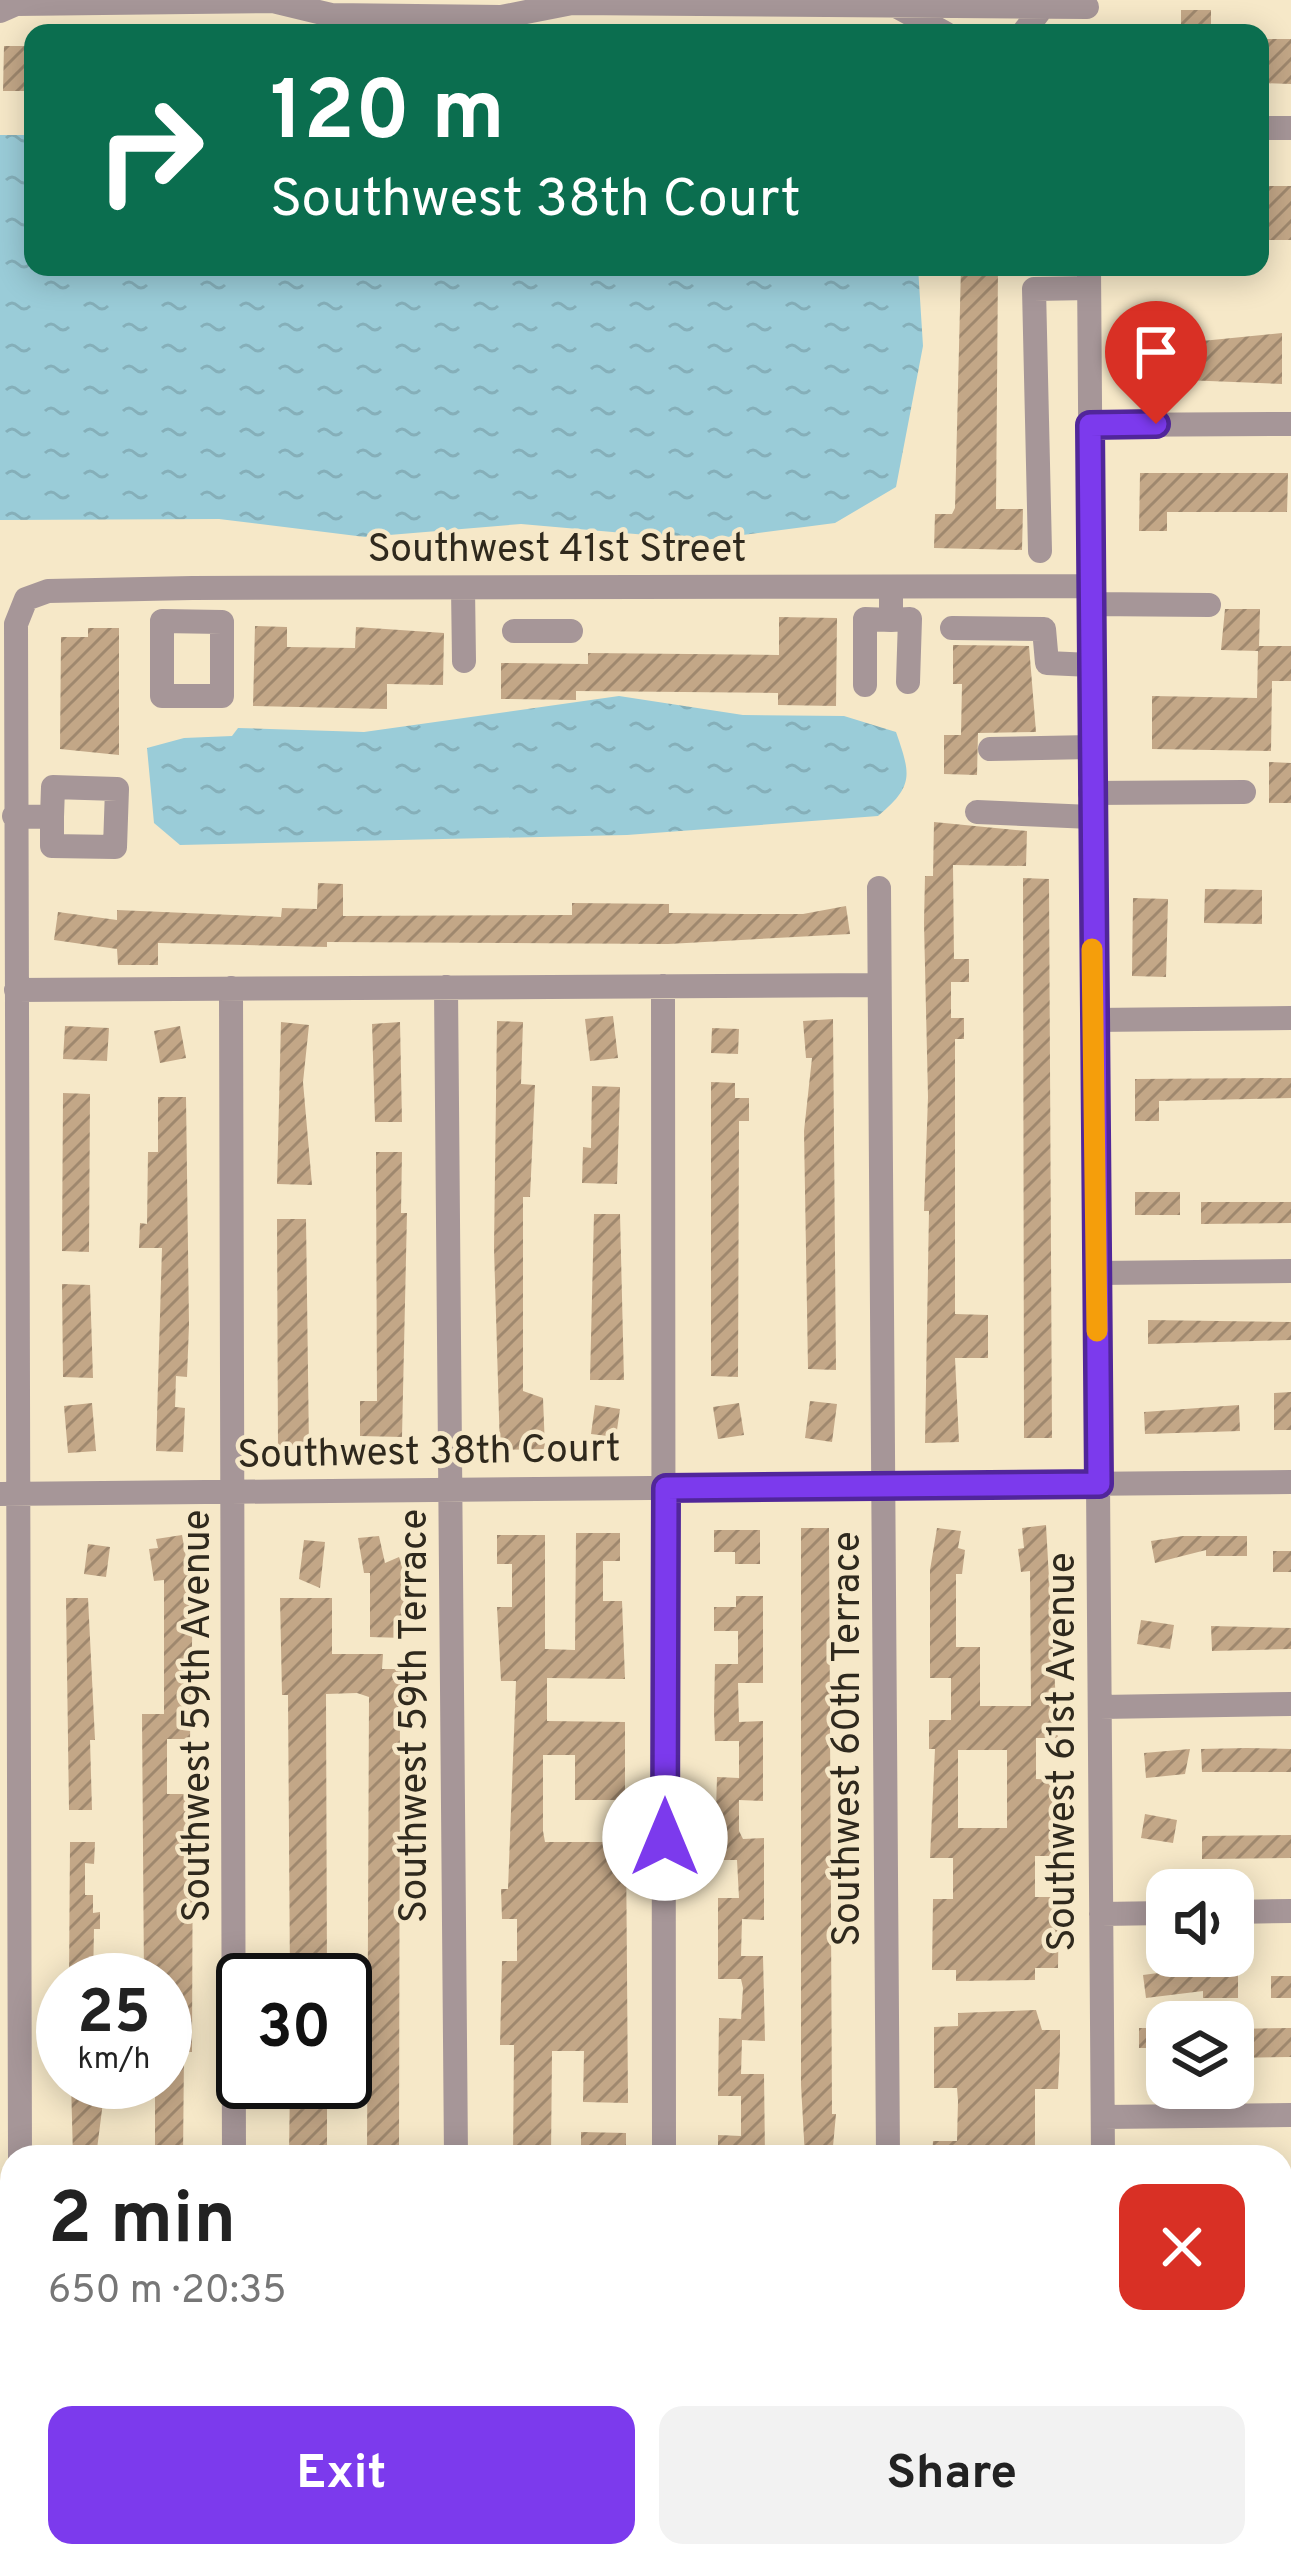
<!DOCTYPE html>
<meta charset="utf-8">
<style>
:root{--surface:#fff;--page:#f2f2f2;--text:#222;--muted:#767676;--accent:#7c3aed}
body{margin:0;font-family:Overpass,sans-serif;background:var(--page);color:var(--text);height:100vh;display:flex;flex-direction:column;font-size:45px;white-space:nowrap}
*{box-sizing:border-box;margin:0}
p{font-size:39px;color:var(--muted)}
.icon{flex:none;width:66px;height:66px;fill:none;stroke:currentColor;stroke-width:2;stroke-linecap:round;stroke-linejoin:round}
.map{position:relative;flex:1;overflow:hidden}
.panel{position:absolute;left:0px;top:2145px;width:1293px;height:423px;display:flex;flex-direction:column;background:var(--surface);border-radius:36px 36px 0 0;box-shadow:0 6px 30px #0003}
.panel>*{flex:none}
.guide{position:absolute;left:24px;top:24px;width:1245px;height:252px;border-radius:24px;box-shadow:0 6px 30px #0003;background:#0b6e4f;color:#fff;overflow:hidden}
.tools{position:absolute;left:1146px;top:1869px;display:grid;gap:24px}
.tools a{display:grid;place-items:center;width:108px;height:108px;border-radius:24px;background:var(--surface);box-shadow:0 6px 30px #0003;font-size:60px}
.speed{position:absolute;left:36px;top:1953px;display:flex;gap:24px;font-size:60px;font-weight:700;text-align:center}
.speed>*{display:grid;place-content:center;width:156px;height:156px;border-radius:50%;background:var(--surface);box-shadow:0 6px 30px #0003;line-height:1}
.speed small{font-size:30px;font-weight:400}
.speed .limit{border:6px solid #111;border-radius:18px;background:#fff;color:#111}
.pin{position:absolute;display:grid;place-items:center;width:102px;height:102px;color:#fff;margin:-123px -51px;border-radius:50% 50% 50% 0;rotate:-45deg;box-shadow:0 0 12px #0007}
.pin .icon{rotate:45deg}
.me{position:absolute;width:132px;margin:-66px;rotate:0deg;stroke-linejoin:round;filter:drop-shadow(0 0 9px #0008)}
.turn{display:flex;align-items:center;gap:42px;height:252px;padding:0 48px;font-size:54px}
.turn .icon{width:156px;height:156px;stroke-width:2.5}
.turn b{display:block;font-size:84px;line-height:102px}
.round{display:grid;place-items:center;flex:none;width:126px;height:126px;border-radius:24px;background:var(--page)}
.summary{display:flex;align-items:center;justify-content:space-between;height:204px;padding:0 48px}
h1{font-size:72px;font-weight:700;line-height:90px}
.button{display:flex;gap:24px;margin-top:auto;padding:24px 48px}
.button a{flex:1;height:138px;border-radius:24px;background:var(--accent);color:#fff;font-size:48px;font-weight:700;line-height:138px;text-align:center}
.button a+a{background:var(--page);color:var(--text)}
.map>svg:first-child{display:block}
.water{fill:url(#water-ripples)}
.building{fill:url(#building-hatch);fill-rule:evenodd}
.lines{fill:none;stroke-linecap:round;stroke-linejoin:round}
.minor{stroke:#a69698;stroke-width:24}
.route-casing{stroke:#51269a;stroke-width:30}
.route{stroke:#7c3aed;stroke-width:21}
.slow{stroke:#f59e0b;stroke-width:21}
.labels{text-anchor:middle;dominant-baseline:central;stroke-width:9;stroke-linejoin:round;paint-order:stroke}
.street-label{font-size:39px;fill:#2f291d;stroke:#f6e8c8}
</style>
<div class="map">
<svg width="1291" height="2567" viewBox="0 0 1291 2567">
<defs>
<pattern id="water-ripples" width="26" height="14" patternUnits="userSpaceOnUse" patternTransform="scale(3)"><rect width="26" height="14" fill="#9accd8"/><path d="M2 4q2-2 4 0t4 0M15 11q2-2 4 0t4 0" fill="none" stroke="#85afb9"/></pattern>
<pattern id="building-hatch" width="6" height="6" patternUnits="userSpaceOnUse" patternTransform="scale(3)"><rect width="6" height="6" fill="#c3a787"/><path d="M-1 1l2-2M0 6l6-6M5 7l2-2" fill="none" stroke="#9f886e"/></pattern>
</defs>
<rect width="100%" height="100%" fill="#f6e8c8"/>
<path class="water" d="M0 135H33V267H918L923 346 896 487 835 523 704 540 521 524 365 537 219 519 0 520Z
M619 696 743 715 844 716 896 732C911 775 914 786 878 816L627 835 180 845 154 823 147 748 184 738 232 736 238 728 364 732Z"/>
<path class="building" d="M1181 10H1211V33H1181Z
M1260 39H1291V84L1260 83Z
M4 46H33V91H3Z
M1260 186H1291V240H1260Z
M961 267H998L996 509H1023L1022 550 934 548 935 514H952L955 508Z
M1130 329 1163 330 1162 345 1282 333V384L1133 378Z
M1140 473H1288L1287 512H1167V531H1139Z
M1225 609H1260L1259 646H1291V681H1272L1271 751 1152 749V696L1257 698 1258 651 1221 650Z
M779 617 837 618 836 706 778 705V693L576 691V700L501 699V663L588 664V653L779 655Z
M255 626 287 627V647L355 648 356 627 444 633 443 685 387 684V709L253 706Z
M88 628H119V755L60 749 61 637H88Z
M953 645 1029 646 1036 732 978 733 977 775 944 774V735H961L962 684H953Z
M1269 762 1291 763V803H1269Z
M934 822 1027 831 1026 866 953 865 954 959H969V982H951V1018H964V1039H955V1314L988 1315V1358H955L959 1442 925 1443 929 1211H924L928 1097 924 923 925 876H933Z
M1023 878 1049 879 1052 1438H1024Z
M318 883 343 884V916L572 915V903L669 904V913L744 914H803L846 906 850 934 668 944 327 942V947L158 943V965H118L117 949 54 940 58 912 117 920V910L281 917 282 908 317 909Z
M1205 889 1262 890V924L1204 923Z
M1133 898 1168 899 1166 977 1132 976Z
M613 1016 618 1058 590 1061 585 1019Z
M833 1019 836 1370 808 1369 804 1131 812 1058H806L803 1021Z
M497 1021 523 1022 521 1084 535 1085 530 1197H523V1391L543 1398 545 1449 500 1450 494 1248Z
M281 1022 309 1025 303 1082 312 1185 277 1184Z
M400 1022 402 1122H375L372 1024Z
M65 1026 109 1028 107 1061 63 1059Z
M180 1026 186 1058 160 1063 154 1031Z
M712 1028 739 1029 738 1054 711 1053Z
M1291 1078V1098L1159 1101V1121H1135V1079Z
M711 1082 735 1083V1098H749V1121H739L738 1377 711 1376Z
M592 1086 620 1087 617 1184 582 1183 583 1147 591 1148Z
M63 1093 90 1094 89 1252 62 1251Z
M158 1097H186L189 1325 187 1377 176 1376 175 1407 185 1408 183 1452 156 1451 162 1248H139L140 1223 147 1224 148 1152H158Z
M376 1152H402L401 1213H407L402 1437 360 1436V1401H377Z
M1135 1192H1180V1215H1135Z
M1201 1202H1291V1223L1201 1224Z
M594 1214H620L624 1380H590Z
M277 1219H306L309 1449 278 1448Z
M62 1284 90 1285 93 1378 63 1377Z
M1148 1320 1291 1322V1340L1148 1344Z
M1291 1392V1430H1274V1393Z
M810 1401 837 1404 832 1442 805 1438Z
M92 1403 96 1451 68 1453 64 1406Z
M739 1403 744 1435 718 1439 713 1407Z
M595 1405 620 1409 616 1437 591 1434Z
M1239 1405 1240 1431 1145 1434 1144 1412Z
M1046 1525 1058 1738H1036V1779L1059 1780V1856H1035V1897H1059L1058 1968H1035V1980L956 1981V1970H932L933 1899H953V1858H930L935 1749H929V1720H951V1678H930V1570L937 1528 961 1531 958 1548 965 1550 962 1574H956V1647H980V1706H1031L1030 1571 1021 1572 1018 1549 1024 1548 1022 1528ZM958 1750H1007V1828H958Z
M801 1528H829L832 2114H836L832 2157H805L801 2085Z
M714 1530H760V1564H735V1552H714Z
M576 1533H620V1561H603V1601H622L625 1679 547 1678V1721L625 1722V1800H575V1755H543V1831L545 1842H626L628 2103 583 2102 584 2051H552L551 2157H513L514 2045H500L502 1961H517V1919H502L501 1889H508L516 1681H501L497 1607H512V1564H497V1535H545V1649L575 1650Z
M182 1535 193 1597 190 1739H167V1794H193L192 2052H184L183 2157H155V2082H165V1980H144L142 1714H164V1580L154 1581 149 1549 158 1548 156 1539Z
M379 1536 385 1563 399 1557 404 1570 403 1638 370 1637V1573H364L358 1538Z
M1183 1536H1247V1556H1206V1550L1155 1563 1151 1541Z
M304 1540 325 1542 320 1588 299 1579Z
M88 1544 110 1547 106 1577 84 1574Z
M1273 1551H1291V1572H1273Z
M736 1596H763V1683H738L739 1722 763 1721V1801L739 1800V1831L743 1839 764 1838V1920L742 1919 741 1956H763L765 2041 742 2040 741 2074H764L765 2157H718V2135L741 2136V2096H718L719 2018 741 2019 743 1988 741 1979H718V1898H739L737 1860H719L716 1810 717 1777 739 1778V1741H715L714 1712 715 1664H738V1631H714V1607H736Z
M66 1598H88L95 1740H90L92 1810H69Z
M280 1598H332V1654H383L382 1669H409V1697H400L399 2154H367L369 1697 357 1693 326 1694 327 1980H290L288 1695H282Z
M1141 1620 1174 1625 1170 1649 1137 1644Z
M1211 1626 1291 1628V1649L1212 1651Z
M1247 1748 1291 1749V1772H1202L1201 1749Z
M1190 1749 1185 1774 1146 1778 1144 1753Z
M1145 1814 1177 1820 1173 1843 1141 1838Z
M1291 1835V1858L1202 1859V1836Z
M70 1842H95L94 1864 85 1863V1895H93V1913L100 1912V1929H94L93 1980H69Z
M1203 1956H1229V1975H1238V1998H1203V1991L1146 1998 1143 1975 1203 1967Z
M1271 1976H1291V1998H1271Z
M1036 2010 1042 2030H1060V2048L1058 2089H1035V2157H932L933 2141H957L958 2101 957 2088H934V2027L958 2026V2013Z
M1139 2028H1167V2048H1139Z
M1291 2028V2057L1233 2058V2029Z
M71 2082H96V2094H104L96 2157H73Z
M290 2082H327V2155H289Z
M581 2132 626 2133V2157H581Z"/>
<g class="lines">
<path class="minor" d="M896 6 945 33
M0 11 16 4 273 1 331 15 501 17 572 3 1087 7
M1023 33 1042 8
M1260 128H1291
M1089 267 1103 2157
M1090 425 1291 424
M1040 551 1034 289 1089 288
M891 587V620L910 619 908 682
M463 588 464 661
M1091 604 1209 605
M162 621 222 622V696H162Z
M952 628 1044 629 1047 663 1091 665
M514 631H571
M865 685V619L891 620
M990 749 1091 747
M1090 793 1244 792
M977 812 1091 817
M14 816 52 817V846L115 847 117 789 53 787 52 817
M879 888 888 2157
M663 986 664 2157
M446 987 456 2157
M231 988 234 2157
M16 990 879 985
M1093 1020 1291 1018
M1096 1273 1291 1271
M0 1494 1291 1482
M1100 1707 1291 1704
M1233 1912 1291 1911
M1101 1914 1167 1913
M1103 2117 1291 2115
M20 2157 16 624 26 599 48 591 192 588 1091 586
M1281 2318H1291
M0 2336H12
M1281 2498H1291
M0 2517H12
M104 2567H181
M436 2567 437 2556
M764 2567 766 2556
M841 2567 870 2563 922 2567
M1075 2567 1291 2563"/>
</g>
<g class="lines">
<defs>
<path id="route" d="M665 1838 666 1488 1099 1484 1090 425 1156 424"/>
</defs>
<use href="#route" class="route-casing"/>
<use href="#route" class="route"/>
<path class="slow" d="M1092 949 1097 1331"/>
</g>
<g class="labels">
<g class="street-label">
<text x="557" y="551">Southwest 41st Street</text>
<text transform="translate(429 1454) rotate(-1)">Southwest 38th Court</text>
<text transform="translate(199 1716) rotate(-90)">Southwest 59th Avenue</text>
<text transform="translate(416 1716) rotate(-90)">Southwest 59th Terrace</text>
<text transform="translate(849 1739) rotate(-90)">Southwest 60th Terrace</text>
<text transform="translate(1064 1752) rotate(-90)">Southwest 61st Avenue</text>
</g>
</g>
</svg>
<div class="tools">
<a><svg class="icon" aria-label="sound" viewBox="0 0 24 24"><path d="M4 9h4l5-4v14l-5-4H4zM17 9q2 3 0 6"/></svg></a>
<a><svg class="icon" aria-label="layers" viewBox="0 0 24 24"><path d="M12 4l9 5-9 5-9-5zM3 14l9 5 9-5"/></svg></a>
</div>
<div class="speed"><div>25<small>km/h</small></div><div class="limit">30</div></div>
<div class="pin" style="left:1156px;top:424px;background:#d93025"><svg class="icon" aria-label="arrive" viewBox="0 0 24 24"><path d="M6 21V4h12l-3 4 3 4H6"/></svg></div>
<svg class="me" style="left:665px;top:1838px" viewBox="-20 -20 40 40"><circle r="19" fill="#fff"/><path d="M0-13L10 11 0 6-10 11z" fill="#7c3aed"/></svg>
<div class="guide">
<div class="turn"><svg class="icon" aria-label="right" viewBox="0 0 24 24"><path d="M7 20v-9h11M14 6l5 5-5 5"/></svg><div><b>120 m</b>Southwest 38th Court</div></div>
</div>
<section class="panel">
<div class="summary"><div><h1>2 min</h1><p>650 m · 20:35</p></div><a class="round" style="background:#d93025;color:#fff"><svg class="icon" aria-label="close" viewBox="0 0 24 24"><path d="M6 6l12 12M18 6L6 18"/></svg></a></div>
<div class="button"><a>Exit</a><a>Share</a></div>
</section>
</div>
